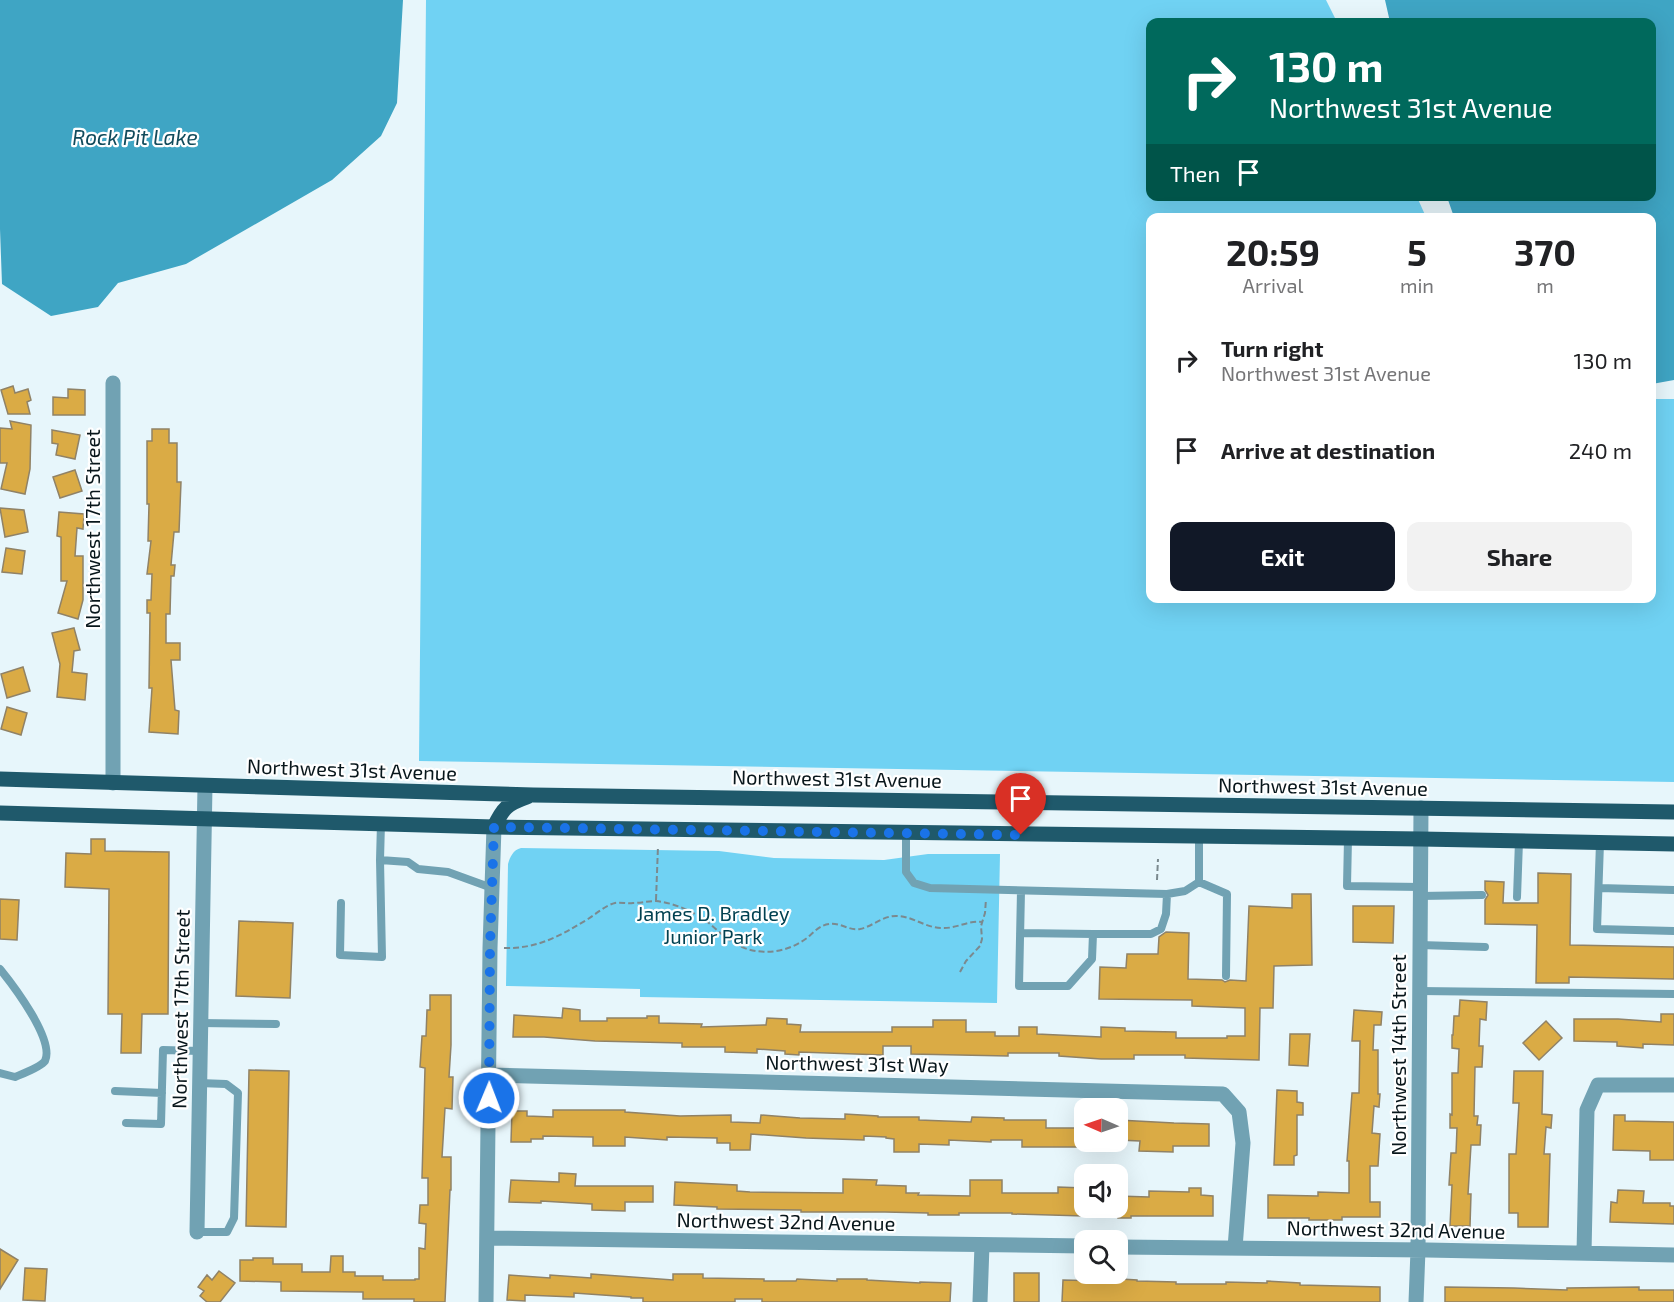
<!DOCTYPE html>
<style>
:root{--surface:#fff;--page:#f2f2f2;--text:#202124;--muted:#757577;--accent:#111827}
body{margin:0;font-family:"Exo 2",sans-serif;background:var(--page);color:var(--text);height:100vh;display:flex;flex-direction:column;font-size:22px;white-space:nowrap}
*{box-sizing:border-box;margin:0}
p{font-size:20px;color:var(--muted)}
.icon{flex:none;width:33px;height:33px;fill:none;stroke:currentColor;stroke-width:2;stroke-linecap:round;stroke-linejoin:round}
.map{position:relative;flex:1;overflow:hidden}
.side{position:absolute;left:1146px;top:213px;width:510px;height:390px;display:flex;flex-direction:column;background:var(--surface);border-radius:12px;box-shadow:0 6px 24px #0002}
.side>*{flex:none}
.hud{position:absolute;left:1146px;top:18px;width:510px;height:183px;border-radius:12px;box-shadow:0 6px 24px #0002;background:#00695c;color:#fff;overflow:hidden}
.needle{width:39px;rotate:272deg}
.controls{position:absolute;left:1074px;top:1098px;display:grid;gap:12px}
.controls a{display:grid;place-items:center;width:54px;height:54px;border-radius:12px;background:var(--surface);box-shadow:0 6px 24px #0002;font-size:30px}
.pin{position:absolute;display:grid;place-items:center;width:51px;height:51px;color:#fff;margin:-62px -26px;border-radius:50% 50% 50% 0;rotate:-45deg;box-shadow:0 0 6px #0007}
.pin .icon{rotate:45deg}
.me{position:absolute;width:66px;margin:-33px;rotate:1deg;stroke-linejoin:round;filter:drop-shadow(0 0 4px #0008)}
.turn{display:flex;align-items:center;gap:21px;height:126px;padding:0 24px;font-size:27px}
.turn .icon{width:78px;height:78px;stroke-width:2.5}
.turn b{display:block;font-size:42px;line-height:51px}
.then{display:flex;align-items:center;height:57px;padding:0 24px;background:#0003;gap:12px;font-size:22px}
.eta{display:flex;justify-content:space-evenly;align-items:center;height:102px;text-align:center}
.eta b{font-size:36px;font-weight:700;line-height:42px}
.button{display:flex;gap:12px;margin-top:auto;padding:12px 24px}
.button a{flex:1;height:69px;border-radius:12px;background:var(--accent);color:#fff;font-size:24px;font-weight:700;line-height:69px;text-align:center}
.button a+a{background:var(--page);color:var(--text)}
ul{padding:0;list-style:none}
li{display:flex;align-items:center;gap:18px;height:90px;padding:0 24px}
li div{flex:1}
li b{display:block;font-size:22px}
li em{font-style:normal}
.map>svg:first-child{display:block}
.green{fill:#70d2f3}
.water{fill:#3fa5c4}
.building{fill:#daab45;stroke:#908266;stroke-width:1.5}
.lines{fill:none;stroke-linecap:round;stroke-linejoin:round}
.path{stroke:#7b898e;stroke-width:2;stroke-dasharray:6 3;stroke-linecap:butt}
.service{stroke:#71a2b3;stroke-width:8}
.minor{stroke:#71a2b3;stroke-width:15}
.primary{stroke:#1f596b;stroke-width:15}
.route{stroke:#1a73e8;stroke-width:10;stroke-dasharray:0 18}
.labels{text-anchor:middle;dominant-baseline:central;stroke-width:4.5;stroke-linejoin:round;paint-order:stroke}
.street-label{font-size:20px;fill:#08161b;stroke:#fff}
.park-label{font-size:20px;fill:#014151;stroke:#fff}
.water-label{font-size:21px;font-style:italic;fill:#114b5c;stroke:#fff}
</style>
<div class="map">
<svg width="1674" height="1302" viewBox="0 0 1674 1302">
<rect width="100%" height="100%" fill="#e7f6fb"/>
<path class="green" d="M426 0H1326L1337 22H1150V196L1417 197 1426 217 1150 218V598H1652V399H1674V782L419 761Z
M521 848 719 851 774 858 884 860 928 854H1000L997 1003 640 997V989L506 986 508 864C510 857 513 850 521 848Z"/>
<path class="water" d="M0 0H403L397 103 381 136 332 180 186 264 118 283 98 307 51 316 2 284 0 229Z
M1385 0H1674V380L1652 384V218L1454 217 1447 197 1652 196V22H1390Z"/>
<path class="building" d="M13 386 15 393 28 389 31 400 27 402 30 414H8L1 390Z
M68 389 85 390V415H53V397L68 398Z
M10 421 31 425 30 469 25 494 1 489 7 463H0V428L12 429Z
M152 429H169V443H177V482H181L179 532H174L171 565H175L174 576H171L170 614H166V643H180V660H171L175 710 179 711 178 734 149 732 152 688H149L150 613H147V600H151L152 574H147L151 541H148L149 504H147V441H152Z
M52 430 80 435 75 459 56 455 58 444 52 443Z
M75 470 82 491 60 498 53 477Z
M0 508 24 510 28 532 5 537Z
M59 512 84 514 83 529 77 528 75 556H83V600L78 619 58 613 67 581H61V537L57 536Z
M6 548 25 551 22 574 2 572Z
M74 628 80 650 74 651 72 672 87 674 85 700 57 697 60 664 52 633Z
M23 667 30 691 7 698 1 674Z
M7 707 27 713 21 735 1 729Z
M91 839H105V851L169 852 168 1014H142L141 1053H121L122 1014H108L109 889 65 887 66 853 91 854Z
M1538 873 1571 874 1570 945 1674 947V979L1569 977V983H1536L1537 925 1485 924V900L1488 895 1485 890V881L1504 882 1503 903H1538Z
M1292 894H1311L1312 965 1274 966 1273 1008H1260L1259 1060 1185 1058V1055H1134V1059H1101L1059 1056V1053H1008V1056L911 1054V1046H883V1055L799 1052V1055L785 1054V1051L757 1049V1053L725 1052V1047H682V1043L595 1041 544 1037H513L514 1015 562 1018 563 1008 580 1010V1021H607V1018H647V1016H659V1023L702 1024 701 1027 766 1025 767 1018 787 1019V1024L801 1025 800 1032H892V1027H933V1020H966V1032H995V1036H1019V1027H1037V1034L1101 1037V1027L1125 1028V1031L1176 1032V1038H1227V1036H1245V1008L1192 1006V1000L1099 999 1100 967 1126 968 1127 954H1158L1159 937 1166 932 1189 933 1188 979 1222 980 1225 982 1230 980 1246 981 1249 906 1292 908Z
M0 899 19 900 17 940 0 939Z
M1353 906H1394L1393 943 1353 942Z
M239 921 293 923 290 998 236 996Z
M430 995H451V1045L449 1077H453L452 1109 445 1108 442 1157H451V1190H450L445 1302H414V1299H363V1292L281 1291V1282L240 1281V1260H253V1258H273V1264H302V1272H330L331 1256H343V1272H355V1276H383V1280H415V1279H419V1248L425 1249 426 1224 419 1223 420 1205H428V1178H422L425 1068 420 1067 422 1036H426L427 1010H430Z
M1460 1000 1487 1002 1486 1020 1480 1019 1479 1046H1483L1482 1067H1475L1474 1116H1478L1477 1125H1481L1480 1145H1471L1468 1194H1471L1470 1226H1450L1452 1185H1449L1451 1153H1456L1457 1128H1450V1114L1452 1115V1073H1458L1459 1049 1452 1048V1035H1453L1454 1016H1459Z
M1354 1010 1382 1012 1381 1025H1374L1373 1050H1378V1094H1380L1379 1107 1374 1106 1372 1133 1380 1134 1378 1166H1370V1202H1380V1217H1342V1220H1309V1218H1268V1195L1318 1196V1192L1349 1193V1161H1347L1352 1093H1359L1360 1041H1352Z
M1661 1014H1674V1045L1643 1044V1048L1617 1046V1042L1574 1041V1019H1618L1661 1022Z
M1546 1021 1562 1038 1539 1060 1523 1043Z
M1290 1034H1310L1308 1066 1289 1065Z
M249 1070 289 1071 286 1227 246 1226Z
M1514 1071H1543L1542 1114 1552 1115 1551 1128 1546 1127 1544 1154H1550L1548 1227H1518V1213H1509V1154H1516L1519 1103H1513Z
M1277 1090 1297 1091V1102L1303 1103V1115H1297V1155L1294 1156V1165H1274Z
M553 1110H625V1112L680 1116 731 1115V1122L760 1123 761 1115 800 1118 845 1119V1114L878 1116V1117H919V1120L971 1122 972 1117 1004 1118V1120H1046V1128H1084V1147H1022V1140H991V1142L949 1140V1145L919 1144V1152H894V1139L886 1138V1137L864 1136V1140L806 1138 751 1134 750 1150H730V1143H717V1138L667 1137V1140L625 1137V1146H593V1137L543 1136V1139H531V1142H511L512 1111H527V1116L553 1117Z
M1614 1115H1625V1121L1674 1122V1160H1650V1151L1613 1150Z
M1118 1120 1174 1123 1209 1124V1146H1173V1152L1139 1151 1140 1141 1118 1140Z
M559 1173 576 1174 575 1186H653V1202H625V1211L592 1210V1204L541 1201V1203L509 1202 511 1180 559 1182Z
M843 1179 877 1180 876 1185 906 1186V1193H919L918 1195 970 1196V1180H1002V1193H1058V1187L1084 1188V1216L1012 1214V1213H959V1215H928V1213L885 1212H801V1210L717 1209V1207L674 1205 675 1182 737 1185V1191L750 1192 843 1193Z
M1189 1188H1201V1195L1213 1196V1216H1131V1218H1118V1196L1149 1197V1191L1189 1192Z
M1618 1190 1644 1191 1643 1203H1670V1206H1674V1224L1610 1222 1611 1202 1617 1203Z
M0 1249 18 1260 0 1289Z
M25 1268 47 1269 45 1301 23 1300Z
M219 1271 235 1283 220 1302H207L200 1296 204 1291 198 1287 207 1275 212 1280Z
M1014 1273H1039V1302H1014Z
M591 1274 673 1280V1274H703V1278L764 1279V1281H796L797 1279 837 1281V1279H867V1280L920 1283V1282L951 1283 950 1302H762V1299H735V1302H643V1298H631V1297L574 1293V1297L525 1295V1301L507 1300 509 1275 550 1278V1275L591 1278Z
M1104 1278 1137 1280V1281L1176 1282V1284H1226V1282L1267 1283V1281L1300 1283V1285L1380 1287V1302H1062L1063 1280 1104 1281Z
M1445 1287 1514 1288 1567 1290V1288L1639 1287V1290H1674V1302H1445Z"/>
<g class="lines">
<path class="path" d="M1157 880 1158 859
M656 900 658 846
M504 948C537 949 560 936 588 919 596 914 606 905 615 903 621 902 627 904 633 903 641 903 648 901 656 901 675 903 695 912 710 924 724 936 736 948 756 951 774 954 792 949 807 938 814 932 820 925 829 924 840 922 849 931 860 929 874 926 883 915 898 916 914 917 926 928 942 928 956 929 968 920 982 922
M960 972 966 961 980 946 982 939 981 926 985 913 986 899"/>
<path class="service" d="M381 823 380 860 408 862 418 869 448 872 492 888
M906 833V872L914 883 930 888 1167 894 1185 891 1199 882V837
M1348 839 1347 886 1421 887
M1600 843 1597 929 1674 931
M1199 882 1227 894 1226 976
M1599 888 1674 890
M1420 896 1482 895
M1517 897 1519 841
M341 903 340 955 382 957 380 860
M1020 933 1093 934 1092 959 1068 986H1019L1021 891
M1093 934H1151L1161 929 1166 914 1167 894
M1420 945 1485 947
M0 969C13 985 55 1040 45 1061 41 1067 22 1074 15 1077L0 1073
M1420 991 1674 994
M200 1023 276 1024
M115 1091 162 1093
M126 1123 161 1124 163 1050 200 1051
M197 1232H227L234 1218 238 1093 226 1084 199 1083"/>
<path class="minor" d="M113 383V783
M489 1075 1223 1094 1239 1112 1243 1143 1235 1248
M197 1232 205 786
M487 1238 1084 1246
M1118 1247 1427 1250 1674 1255
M1584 1253 1587 1110 1598 1085H1674
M486 1302 490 948 494 827
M980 1302 982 1245
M1416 1302 1418 1250 1421 808"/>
<path class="primary" d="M0 779 533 795 1674 812
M0 813 494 827 1421 839 1674 844
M494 827C503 808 507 804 527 797"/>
</g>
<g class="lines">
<path class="route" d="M489 1098 490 948 494 827 1021 835"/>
</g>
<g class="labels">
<g class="street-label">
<text transform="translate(92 529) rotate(-90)">Northwest 17th Street</text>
<text transform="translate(352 769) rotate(2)">Northwest 31st Avenue</text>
<text transform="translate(837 778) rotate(1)">Northwest 31st Avenue</text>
<text transform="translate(1323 786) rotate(1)">Northwest 31st Avenue</text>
<text transform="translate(180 1009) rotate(-89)">Northwest 17th Street</text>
<text transform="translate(1398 1055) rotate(-90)">Northwest 14th Street</text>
<text transform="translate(857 1063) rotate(1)">Northwest 31st Way</text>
<text transform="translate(786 1221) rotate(1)">Northwest 32nd Avenue</text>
<text transform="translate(1396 1229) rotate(1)">Northwest 32nd Avenue</text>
</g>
<g class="park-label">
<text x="713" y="913">James D. Bradley<tspan x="713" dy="23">Junior Park</tspan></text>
</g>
<g class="water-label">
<text x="135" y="136">Rock Pit Lake</text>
</g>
</g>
</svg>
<div class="controls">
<a><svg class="needle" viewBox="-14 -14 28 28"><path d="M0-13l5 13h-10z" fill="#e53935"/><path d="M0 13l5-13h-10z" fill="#757577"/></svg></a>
<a><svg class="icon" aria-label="sound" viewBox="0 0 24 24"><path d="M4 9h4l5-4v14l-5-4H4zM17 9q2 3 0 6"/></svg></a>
<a><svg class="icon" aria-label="search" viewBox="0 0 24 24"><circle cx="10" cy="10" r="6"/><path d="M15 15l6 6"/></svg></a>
</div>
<div class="pin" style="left:1021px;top:835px;background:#d93025"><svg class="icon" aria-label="arrive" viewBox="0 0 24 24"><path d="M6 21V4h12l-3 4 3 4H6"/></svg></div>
<svg class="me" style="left:489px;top:1098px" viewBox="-20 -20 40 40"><circle r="17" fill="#1a73e8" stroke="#fff" stroke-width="3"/><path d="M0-11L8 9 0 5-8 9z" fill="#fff"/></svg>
<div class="hud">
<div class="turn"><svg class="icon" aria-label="right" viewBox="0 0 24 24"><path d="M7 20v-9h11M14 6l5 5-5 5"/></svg><div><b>130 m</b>Northwest 31st Avenue</div></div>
<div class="then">Then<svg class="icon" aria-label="arrive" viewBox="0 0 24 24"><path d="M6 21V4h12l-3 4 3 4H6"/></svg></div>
</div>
<section class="side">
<div class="eta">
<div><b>20:59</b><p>Arrival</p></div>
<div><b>5</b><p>min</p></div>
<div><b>370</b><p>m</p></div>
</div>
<ul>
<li><svg class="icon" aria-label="right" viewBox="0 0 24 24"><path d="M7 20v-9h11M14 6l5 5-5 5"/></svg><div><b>Turn right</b><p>Northwest 31st Avenue</p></div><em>130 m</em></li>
<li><svg class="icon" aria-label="arrive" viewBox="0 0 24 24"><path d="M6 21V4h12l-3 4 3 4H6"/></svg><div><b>Arrive at destination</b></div><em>240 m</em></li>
</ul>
<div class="button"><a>Exit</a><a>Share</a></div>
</section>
</div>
